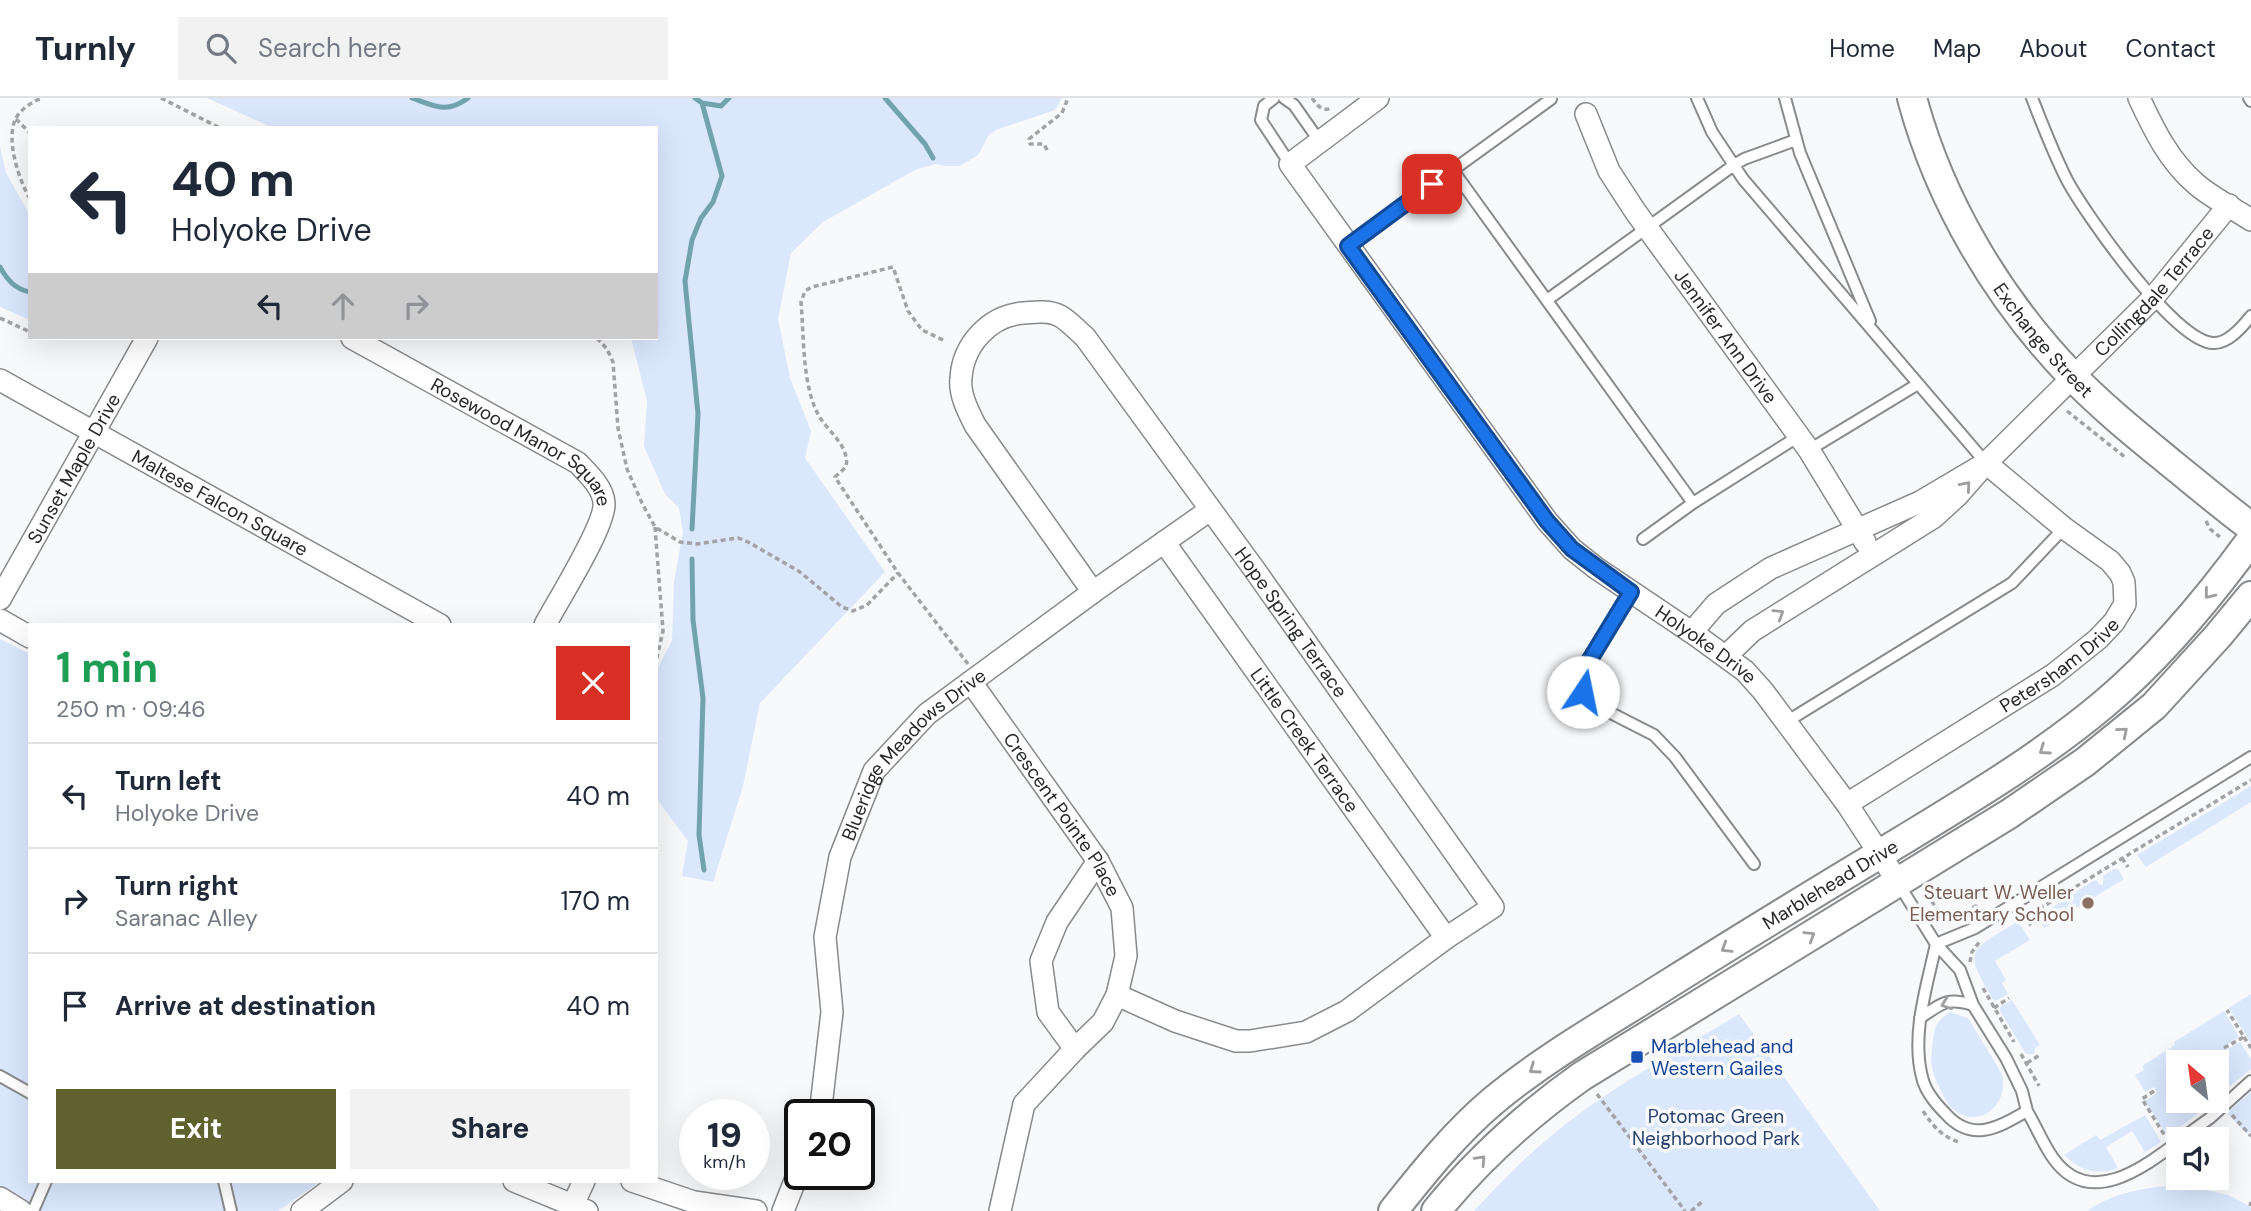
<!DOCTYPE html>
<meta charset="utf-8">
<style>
:root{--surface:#fff;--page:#f2f2f3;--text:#1f2937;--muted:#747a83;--line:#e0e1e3;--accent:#5f622f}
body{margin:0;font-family:"DM Sans",sans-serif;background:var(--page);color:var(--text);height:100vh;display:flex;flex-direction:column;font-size:26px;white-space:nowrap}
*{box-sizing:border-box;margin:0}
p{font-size:23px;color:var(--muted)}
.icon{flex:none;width:38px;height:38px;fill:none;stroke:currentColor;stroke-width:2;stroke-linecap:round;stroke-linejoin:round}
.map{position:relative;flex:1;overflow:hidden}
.details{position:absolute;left:28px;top:525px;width:630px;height:560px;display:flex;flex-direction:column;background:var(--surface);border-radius:0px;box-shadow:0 7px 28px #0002}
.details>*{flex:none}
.banner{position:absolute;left:28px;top:28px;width:630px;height:214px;border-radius:0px;box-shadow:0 7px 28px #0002;background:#fff;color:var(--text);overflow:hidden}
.needle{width:46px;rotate:331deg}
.tools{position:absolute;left:2166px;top:952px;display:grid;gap:14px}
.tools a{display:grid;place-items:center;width:63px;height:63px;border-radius:0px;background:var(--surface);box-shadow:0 7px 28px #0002;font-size:35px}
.speed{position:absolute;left:679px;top:1001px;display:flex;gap:14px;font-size:35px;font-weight:700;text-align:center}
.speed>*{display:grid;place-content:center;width:91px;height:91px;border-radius:50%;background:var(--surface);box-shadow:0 7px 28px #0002;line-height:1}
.speed small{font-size:18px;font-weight:400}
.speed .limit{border:4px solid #111;border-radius:10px;background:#fff;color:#111}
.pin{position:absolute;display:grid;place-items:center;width:60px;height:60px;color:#fff;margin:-30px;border-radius:14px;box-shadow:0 4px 10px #0006}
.me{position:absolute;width:77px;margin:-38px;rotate:11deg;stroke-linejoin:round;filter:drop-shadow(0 0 5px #0008)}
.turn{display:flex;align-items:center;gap:24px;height:147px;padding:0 28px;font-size:32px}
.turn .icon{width:91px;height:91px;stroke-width:2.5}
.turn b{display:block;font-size:49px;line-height:60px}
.lanes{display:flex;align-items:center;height:66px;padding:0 28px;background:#0003;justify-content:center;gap:35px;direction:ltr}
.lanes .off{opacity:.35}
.round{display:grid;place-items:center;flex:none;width:74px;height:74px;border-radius:0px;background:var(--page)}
.summary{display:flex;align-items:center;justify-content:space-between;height:119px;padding:0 28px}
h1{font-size:42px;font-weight:700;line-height:52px;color:#1e9e55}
.primary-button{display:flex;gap:14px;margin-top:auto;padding:14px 28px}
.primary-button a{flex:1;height:80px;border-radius:0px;background:var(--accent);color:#fff;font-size:28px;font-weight:700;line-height:80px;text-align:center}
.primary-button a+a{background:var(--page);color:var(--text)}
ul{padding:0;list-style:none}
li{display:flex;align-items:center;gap:21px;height:105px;padding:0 28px;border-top:2px solid var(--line)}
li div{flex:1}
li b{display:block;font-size:26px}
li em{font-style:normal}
header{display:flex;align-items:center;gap:42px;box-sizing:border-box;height:98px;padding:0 35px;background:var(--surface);border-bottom:2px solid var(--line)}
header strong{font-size:33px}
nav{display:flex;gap:38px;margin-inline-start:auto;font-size:24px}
.search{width:490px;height:63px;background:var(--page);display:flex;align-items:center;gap:18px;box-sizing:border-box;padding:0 24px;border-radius:0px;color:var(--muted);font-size:26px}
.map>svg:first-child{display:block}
.green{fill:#dae7fd}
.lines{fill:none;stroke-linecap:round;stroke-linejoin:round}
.stream{stroke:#70a3ae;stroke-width:5}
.lane-casing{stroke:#898a8c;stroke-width:14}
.street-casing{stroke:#898a8c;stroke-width:24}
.secondary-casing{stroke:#898a8c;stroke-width:32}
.path{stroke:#a2a3a5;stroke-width:3.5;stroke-dasharray:5 3.5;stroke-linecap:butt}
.lane{stroke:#fff;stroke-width:10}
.street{stroke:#fff;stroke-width:21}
.secondary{stroke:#fff;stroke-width:28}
.oneway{stroke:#9e9e9f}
.route-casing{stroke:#114b97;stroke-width:18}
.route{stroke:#1a73e8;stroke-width:12}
.education-dot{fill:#8d6e63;stroke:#f8f9fb;stroke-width:2.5}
.transit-dot{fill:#1a4fb4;stroke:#f8f9fb;stroke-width:2.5}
.labels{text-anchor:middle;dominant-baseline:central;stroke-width:7;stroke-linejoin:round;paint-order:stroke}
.street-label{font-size:19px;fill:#272829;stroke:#f8f9fb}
.education-label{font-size:19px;fill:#785e54;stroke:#f8f9fb;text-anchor:end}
.transit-label{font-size:19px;fill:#164399;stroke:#f8f9fb;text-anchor:start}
.park-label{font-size:19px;fill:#294271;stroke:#f8f9fb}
</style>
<header>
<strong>Turnly</strong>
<div class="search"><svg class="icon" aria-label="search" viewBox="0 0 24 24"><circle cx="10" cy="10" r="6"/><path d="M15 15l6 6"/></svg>Search here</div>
<nav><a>Home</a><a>Map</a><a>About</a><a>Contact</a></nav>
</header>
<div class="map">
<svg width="2251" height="1113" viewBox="0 0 2251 1113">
<rect width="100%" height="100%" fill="#f8f9fb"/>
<path class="green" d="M207 0H1062L1055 12 996 32 989 37 978 57 960 68H946L935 66 915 72 823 124 791 155 778 221 790 280 811 333 805 360 885 474 760 605 743 688 713 784 682 778 688 743 656 700V573L672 543 674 484 683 434 679 410 665 396 644 348 647 303 631 240H656V30H273Z
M0 49 6 75 30 117V222L0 209Z
M0 541 30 556V1083H321L278 1113H41L0 1091Z
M2251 688V704L2146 769 2137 757Z
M2114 771H2118L2124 781 2044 830 2037 819 2093 783 2096 782 2099 786 2103 787V778Z
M2015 825H2019L2030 842 1995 863 2006 882 2002 885 2008 896 1996 903 1993 902C1964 851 1967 855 2015 825Z
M2251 896V945L2229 910Z
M2012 902 2040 947 2035 950 2034 956H2026L2000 913V909Z
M2224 913 2239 939 2224 949 2226 952 2240 944 2251 961V971L2217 999V964H2179V1003H2213L2168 1039 2145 1003 2157 995 2154 989 2145 994 2135 977 2144 972 2142 968 2175 947 2174 944Z
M1950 914 1968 920 2002 976C2010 1010 1974 1035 1949 1007 1946 1003 1943 997 1941 993 1933 978 1930 967 1932 951 1934 933 1934 924 1950 914Z
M1739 916 1880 1113H1474C1498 1087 1523 1061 1550 1039 1607 991 1675 955 1739 916Z
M2251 994V1033L2247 1036 2227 1015Z
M2145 1017 2161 1044 2145 1054 2132 1033 2106 1049 2118 1070C2097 1078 2081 1073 2064 1057L2096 1037 2100 1042Z
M2186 1087 2228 1097 2251 1109V1113H2087C2116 1093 2151 1088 2186 1087Z"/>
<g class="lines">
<path class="stream" d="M412 0C434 8 447 16 468 0
M695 0 702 5 721 8 729 0
M885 0 925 46 933 60
M0 169C7 182 15 191 30 194
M692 431 698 316 685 183 692 142 701 120 713 104 722 78 702 5
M692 461 693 522 703 600 699 737 704 772"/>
<defs>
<path id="lane" d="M1274 0 1264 8 1261 22 1290 66
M1284 0 1294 7 1320 44
M1697 0 1712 34 1743 81 1986 365
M1785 0 1800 55 1870 223
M2032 0C2043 28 2054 57 2068 84 2087 118 2174 243 2213 245 2228 246 2243 228 2251 218
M2249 0 2251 3
M1452 71 1693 405
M1348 148 1551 1
M1547 202 1734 67 1744 61 1796 42
M1809 352 1918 286
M1643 441 1693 405 1799 338
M1631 494 1582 573 1583 594 1601 610 1654 637 1675 659 1754 766
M1786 624 2012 485 2064 430
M1898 785 1936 846 1975 830 2251 659
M1936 846 1960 872 1973 907 2006 960 2022 993 2027 1013C1999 1029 1972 1046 1945 1015 1935 1005 1925 993 1922 979 1911 936 1927 888 1936 846Z
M1920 920C1942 905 1947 899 1973 907
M0 978 30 995
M2027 1013C2036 1028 2043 1046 2053 1060 2089 1111 2143 1070 2179 1043
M2181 1041 2210 1020 2251 983
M224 1083 231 1113
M33 1113 46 1083"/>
<g id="street">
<path id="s1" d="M1378 0 1290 66 1547 423 1572 451 1596 470 1697 538 1745 573 1763 593 1847 706 1898 784"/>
<path d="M2139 0C2154 32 2169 63 2196 86 2212 100 2233 110 2251 122"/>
<path id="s2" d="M1586 16 1609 73 1635 113 1809 352 1865 444"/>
<path id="s3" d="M352 240 578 365C588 376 603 389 604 405 606 427 557 504 545 527"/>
<path id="s4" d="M0 282 440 527"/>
<path id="s5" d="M1164 444 1446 840"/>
<path id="s6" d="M1093 494 975 327C968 313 959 296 961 280 963 247 989 218 1023 215 1035 214 1049 212 1060 218 1069 223 1078 233 1085 239L1254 471 1493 809 1446 840 1347 913 1306 934 1250 943H1236L1175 923 1117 897"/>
<path id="s7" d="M0 501 147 240"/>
<path d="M0 522 30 539"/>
<path d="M1692 534 1716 506 1771 470 1920 404 1986 365 1957 398 1934 419 1752 533 1726 558"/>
<path id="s8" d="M971 584 1098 763 1122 810 1126 858 1117 897 1103 924 1075 951 1024 1006 1000 1113"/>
<path id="s9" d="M1847 706 2053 577 2098 541 2114 524 2125 506 2124 484 2120 475 2110 463 2064 430 1986 365 2153 200 2229 107"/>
<path d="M1075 951 1048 914 1041 863 1057 824 1098 763"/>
<path id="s10" d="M820 1017 832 914 825 839 840 759 874 673 927 616 1093 494 1210 412"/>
<path d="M514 1083 587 1113"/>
<path d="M632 1083 694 1104 756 1113"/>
<path d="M0 1100 21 1113"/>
<path d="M302 1113 342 1083"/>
<path d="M570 1113 584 1083"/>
<path d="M783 1113 800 1070"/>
</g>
<g id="secondary">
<path id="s11" d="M1912 0C1940 104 1998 201 2072 278 2103 310 2138 338 2172 366 2198 387 2224 409 2251 429"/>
<path id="s12" d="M1393 1113C1424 1074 1455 1035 1493 1003 1541 963 1596 931 1649 898 1733 845 1818 793 1903 742 1972 700 2042 658 2104 606 2160 559 2208 501 2251 442"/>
<path d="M1436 1113C1479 1060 1527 1017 1582 978L2009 716 2085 664 2154 608 2218 538 2251 498"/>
</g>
</defs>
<use href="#lane" class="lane-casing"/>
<use href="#street" class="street-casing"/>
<use href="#secondary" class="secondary-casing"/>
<path class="path" d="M161 0 220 30
M1312 0C1318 8 1322 14 1332 10
M16 21 30 35
M1047 52 1044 46H1030L1029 41 1062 15 1068 0
M30 101C19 82 5 41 16 20 21 11 33 3 42 0
M0 220 30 234
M42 240H43
M597 240 607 251 613 264 618 330 627 371 642 405 655 429 680 444 697 446 738 440 748 444 800 474 842 509 853 513 867 507 898 475
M943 242 922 232 908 213 893 169 812 189 805 193 801 204C804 238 802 288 819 318 829 335 850 348 846 369L835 379 898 475 968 566
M2067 313 2126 360
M2206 423 2210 431 2220 439
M655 429 663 533 656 563
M2122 760 2128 769
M1927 796 1940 816 1954 820 1976 808 1980 812
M2031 813 2044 808 2251 682
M2024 816 2032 829
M1970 864 1972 854 1980 843
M1983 890 2014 944
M1994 910 2009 900
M2244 939 2251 950
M2224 950 2244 939 2227 912
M2021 956 2039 988
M2027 965 2041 956
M2154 993 2142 1001 2165 1038
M1597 996 1685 1113
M1923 1013C1933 1028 1941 1038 1959 1044
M2232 1017 2251 1038
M2250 1108 2251 1104
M1691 1113 1702 1104"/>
<use href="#lane" class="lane"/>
<use href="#street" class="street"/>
<use href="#secondary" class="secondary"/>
</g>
<defs><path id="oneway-chevron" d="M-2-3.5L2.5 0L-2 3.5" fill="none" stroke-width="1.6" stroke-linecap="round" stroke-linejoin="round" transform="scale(1.75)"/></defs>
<g class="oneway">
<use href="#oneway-chevron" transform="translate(1966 388) rotate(-49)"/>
<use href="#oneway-chevron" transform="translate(2209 496) rotate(129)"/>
<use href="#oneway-chevron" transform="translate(1779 516) rotate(-32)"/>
<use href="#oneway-chevron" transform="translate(2123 634) rotate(-40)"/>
<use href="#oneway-chevron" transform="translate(2044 652) rotate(145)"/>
<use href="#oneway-chevron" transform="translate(1810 838) rotate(-32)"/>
<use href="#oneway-chevron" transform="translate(1726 850) rotate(148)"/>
<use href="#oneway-chevron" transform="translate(1946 906) rotate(160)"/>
<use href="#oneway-chevron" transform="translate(1534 971) rotate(145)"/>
<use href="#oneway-chevron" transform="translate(1481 1062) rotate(-47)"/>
</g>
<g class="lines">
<defs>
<path id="route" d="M1432 86 1348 148 1547 423 1572 451 1631 494 1583 573V594"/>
</defs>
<use href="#route" class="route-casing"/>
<use href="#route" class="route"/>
</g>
<circle class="education-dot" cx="2088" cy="805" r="7"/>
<rect class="transit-dot" x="1630" y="952" width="14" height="14" rx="3.5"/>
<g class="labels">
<g class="street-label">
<text stroke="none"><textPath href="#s9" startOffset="791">Collingdale Terrace</textPath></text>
<text stroke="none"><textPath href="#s2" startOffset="264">Jennifer Ann Drive</textPath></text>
<text stroke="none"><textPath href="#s11" startOffset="278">Exchange Street</textPath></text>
<text stroke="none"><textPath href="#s3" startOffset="201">Rosewood Manor Square</textPath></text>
<text stroke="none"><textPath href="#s7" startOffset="150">Sunset Maple Drive</textPath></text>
<text stroke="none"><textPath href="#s4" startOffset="252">Maltese Falcon Square</textPath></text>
<text stroke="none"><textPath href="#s6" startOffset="774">Hope Spring Terrace</textPath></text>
<text stroke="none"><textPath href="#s1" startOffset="752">Holyoke Drive</textPath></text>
<text stroke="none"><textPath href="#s9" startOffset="254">Petersham Drive</textPath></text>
<text stroke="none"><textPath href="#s5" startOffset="243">Little Creek Terrace</textPath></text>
<text stroke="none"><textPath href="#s10" startOffset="390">Blueridge Meadows Drive</textPath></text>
<text stroke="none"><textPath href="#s8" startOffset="161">Crescent Pointe Place</textPath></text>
<text stroke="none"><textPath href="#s12" startOffset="550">Marblehead Drive</textPath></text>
</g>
<g class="education-label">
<text x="2074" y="794">Steuart W. Weller<tspan x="2074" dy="22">Elementary School</tspan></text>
</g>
<g class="transit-label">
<text x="1651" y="948">Marblehead and<tspan x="1651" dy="22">Western Gailes</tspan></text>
</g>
<g class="park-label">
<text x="1716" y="1018">Potomac Green<tspan x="1716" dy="22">Neighborhood Park</tspan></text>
</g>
</g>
</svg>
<div class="tools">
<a><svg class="needle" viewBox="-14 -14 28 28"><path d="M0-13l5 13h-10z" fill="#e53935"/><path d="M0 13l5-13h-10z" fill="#747a83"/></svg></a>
<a><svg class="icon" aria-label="sound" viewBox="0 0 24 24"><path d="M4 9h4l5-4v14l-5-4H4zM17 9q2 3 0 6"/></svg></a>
</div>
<div class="speed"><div>19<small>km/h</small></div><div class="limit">20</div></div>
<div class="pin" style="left:1432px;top:86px;background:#d93025"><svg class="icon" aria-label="arrive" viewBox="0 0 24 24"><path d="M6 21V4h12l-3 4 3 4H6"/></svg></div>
<svg class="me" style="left:1583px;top:594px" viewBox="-20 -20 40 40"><circle r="19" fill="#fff"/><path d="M0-13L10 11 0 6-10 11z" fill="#1a73e8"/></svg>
<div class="banner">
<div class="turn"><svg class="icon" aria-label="left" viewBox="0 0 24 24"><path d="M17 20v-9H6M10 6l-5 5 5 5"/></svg><div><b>40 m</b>Holyoke Drive</div></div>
<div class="lanes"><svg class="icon" aria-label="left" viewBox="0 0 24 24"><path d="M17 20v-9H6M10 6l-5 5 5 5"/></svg><svg class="icon off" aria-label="ahead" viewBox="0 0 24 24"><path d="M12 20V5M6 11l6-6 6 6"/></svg><svg class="icon off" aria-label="right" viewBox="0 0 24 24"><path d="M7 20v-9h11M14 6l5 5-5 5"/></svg></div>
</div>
<section class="details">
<div class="summary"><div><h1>1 min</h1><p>250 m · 09:46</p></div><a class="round" style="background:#d93025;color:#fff"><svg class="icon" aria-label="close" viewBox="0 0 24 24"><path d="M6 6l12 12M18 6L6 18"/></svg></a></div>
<ul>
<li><svg class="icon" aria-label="left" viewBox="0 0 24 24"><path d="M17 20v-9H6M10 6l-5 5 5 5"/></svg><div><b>Turn left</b><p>Holyoke Drive</p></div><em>40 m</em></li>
<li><svg class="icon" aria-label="right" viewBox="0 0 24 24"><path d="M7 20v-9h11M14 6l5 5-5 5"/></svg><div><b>Turn right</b><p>Saranac Alley</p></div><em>170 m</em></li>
<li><svg class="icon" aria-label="arrive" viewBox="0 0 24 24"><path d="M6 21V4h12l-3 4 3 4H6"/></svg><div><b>Arrive at destination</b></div><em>40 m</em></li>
</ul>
<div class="primary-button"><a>Exit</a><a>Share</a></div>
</section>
</div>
